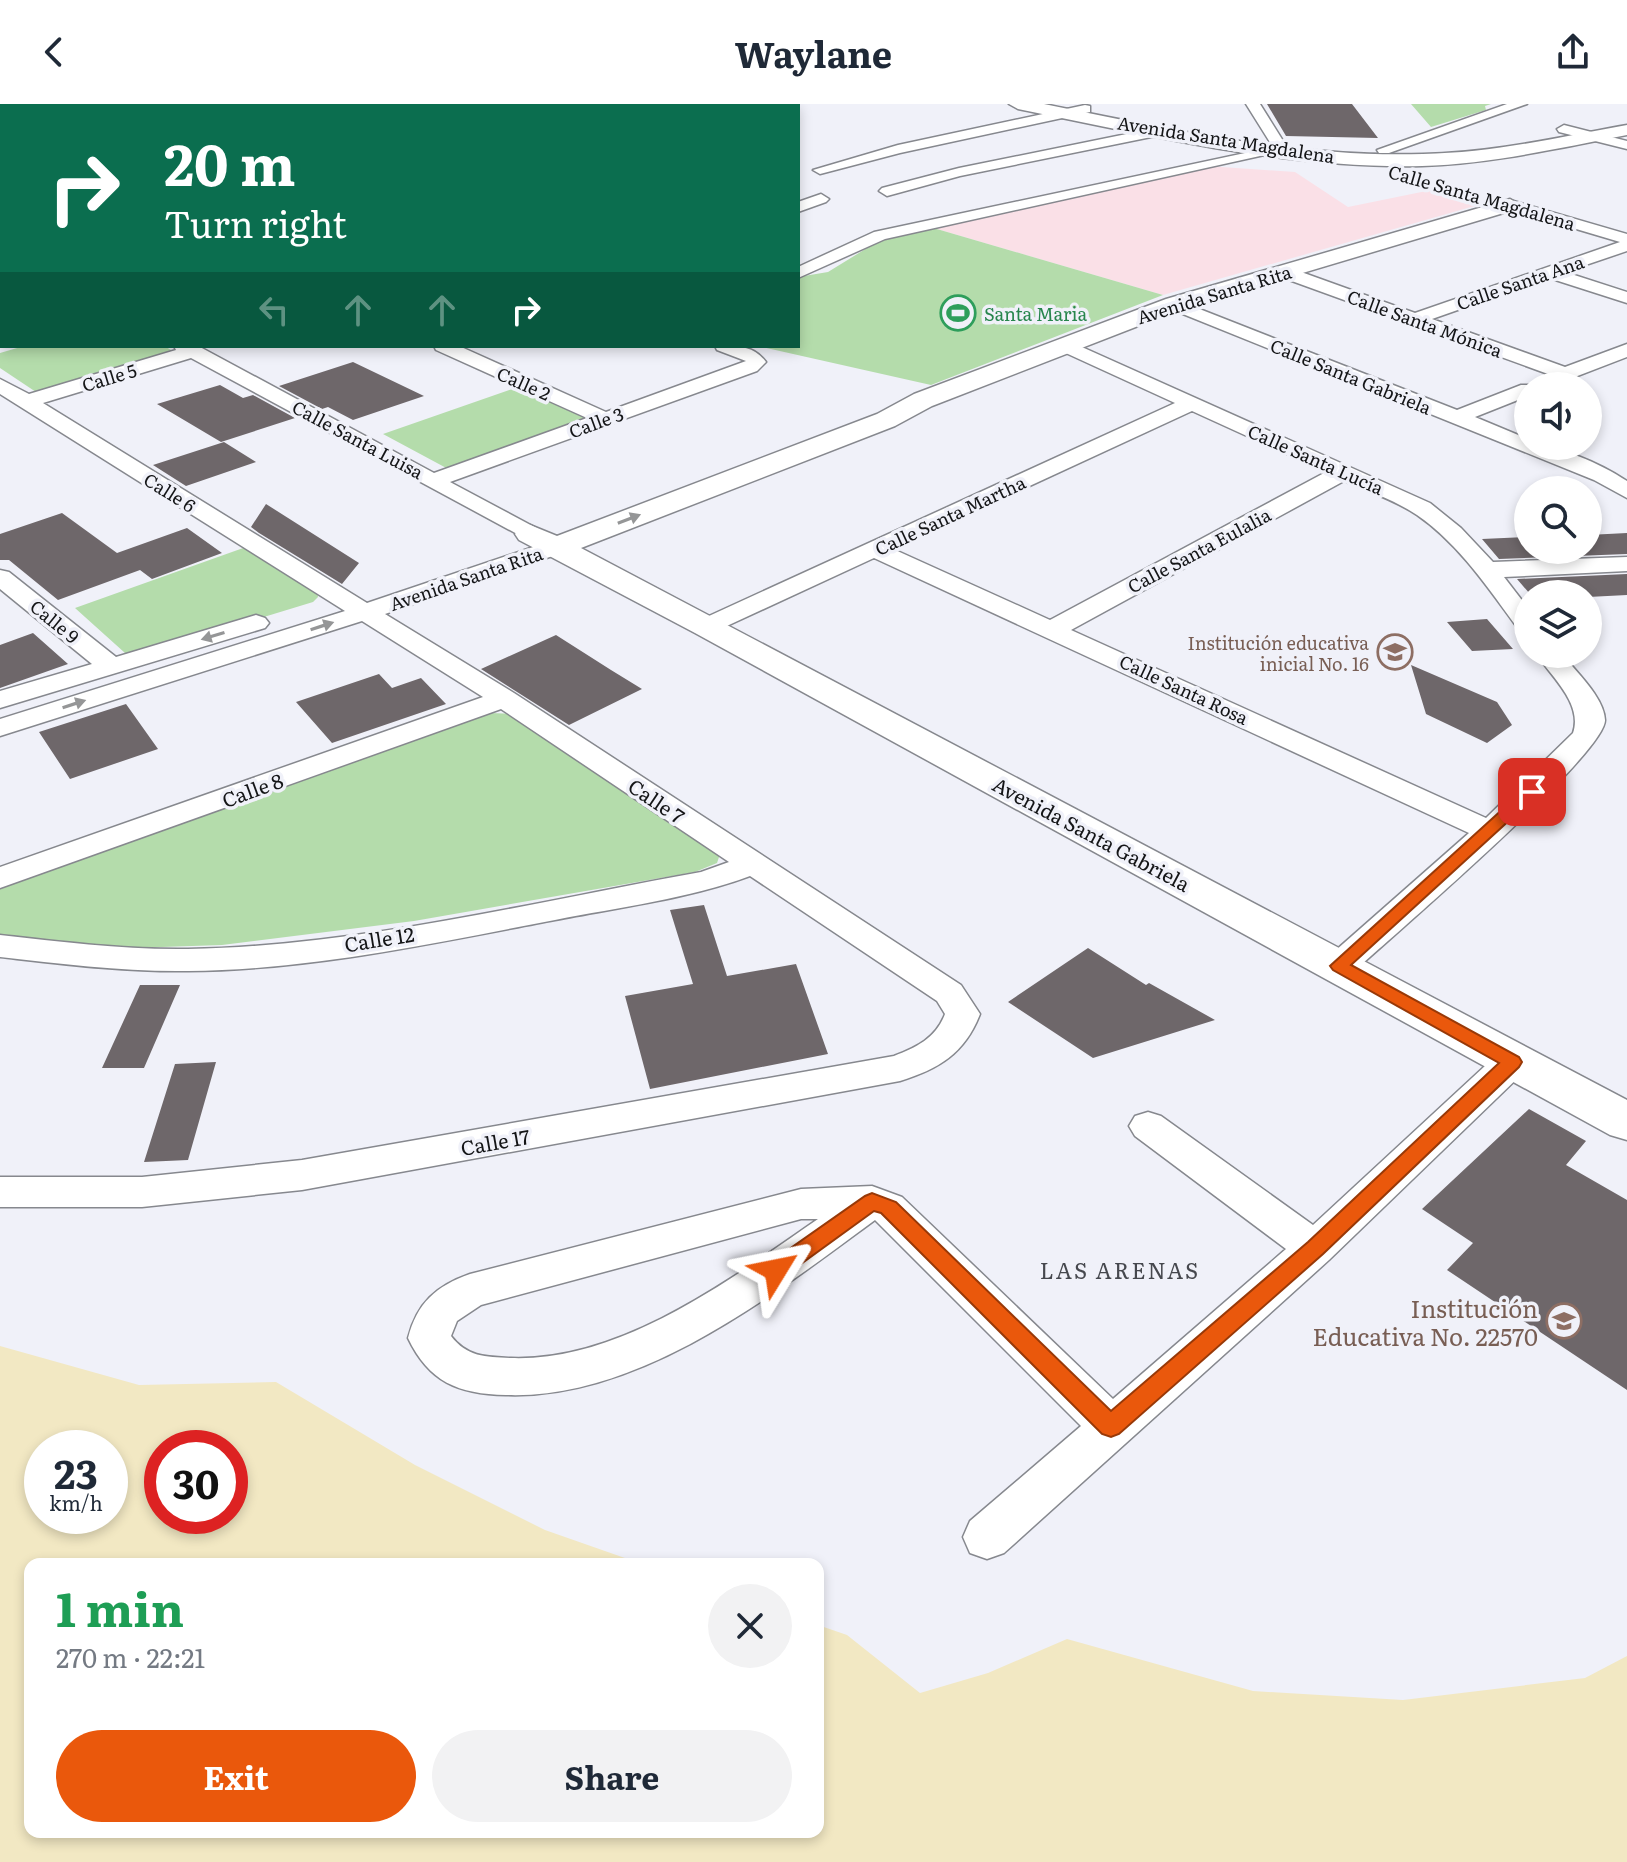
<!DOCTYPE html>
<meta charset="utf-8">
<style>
:root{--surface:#fff;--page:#f2f2f3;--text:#1f2937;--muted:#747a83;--accent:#ea580c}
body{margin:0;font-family:Literata,serif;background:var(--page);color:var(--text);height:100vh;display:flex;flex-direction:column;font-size:30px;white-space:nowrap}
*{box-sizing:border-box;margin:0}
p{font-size:26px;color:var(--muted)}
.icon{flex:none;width:44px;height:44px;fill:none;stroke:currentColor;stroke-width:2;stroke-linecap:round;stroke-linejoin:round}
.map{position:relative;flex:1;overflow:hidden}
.sheet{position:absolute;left:24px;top:1454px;width:800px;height:280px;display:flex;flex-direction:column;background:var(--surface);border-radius:16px;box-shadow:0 4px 12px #0003}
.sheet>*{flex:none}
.top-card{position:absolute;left:0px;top:0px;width:800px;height:244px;box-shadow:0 4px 12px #0003;background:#0b6e4f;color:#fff;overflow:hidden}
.controls{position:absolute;left:1514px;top:268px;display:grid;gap:16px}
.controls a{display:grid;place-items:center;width:88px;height:88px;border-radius:50%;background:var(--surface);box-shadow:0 4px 12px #0003;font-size:40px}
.speed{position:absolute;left:24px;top:1326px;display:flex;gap:16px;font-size:40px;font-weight:700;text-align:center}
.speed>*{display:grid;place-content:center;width:104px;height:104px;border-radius:50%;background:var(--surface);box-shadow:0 4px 12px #0003;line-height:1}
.speed small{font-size:20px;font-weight:400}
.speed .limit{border:12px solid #d22;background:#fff;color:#111}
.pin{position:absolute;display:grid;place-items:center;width:68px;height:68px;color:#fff;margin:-34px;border-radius:16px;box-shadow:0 4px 12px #0006}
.me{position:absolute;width:88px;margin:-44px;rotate:55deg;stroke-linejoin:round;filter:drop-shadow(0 0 6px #0008)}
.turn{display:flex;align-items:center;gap:28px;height:168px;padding:0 32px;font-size:36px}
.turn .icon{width:104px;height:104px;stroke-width:2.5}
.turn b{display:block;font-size:56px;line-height:68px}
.lanes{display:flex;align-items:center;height:76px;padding:0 32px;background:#0003;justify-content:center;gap:40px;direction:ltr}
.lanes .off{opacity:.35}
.round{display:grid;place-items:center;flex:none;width:84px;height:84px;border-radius:42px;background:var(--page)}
.headline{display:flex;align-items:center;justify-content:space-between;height:136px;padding:0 32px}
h1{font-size:48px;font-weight:700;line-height:60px;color:#1e9e55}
.action{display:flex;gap:16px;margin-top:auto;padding:16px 32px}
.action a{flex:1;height:92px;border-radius:48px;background:var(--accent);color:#fff;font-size:32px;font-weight:700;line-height:92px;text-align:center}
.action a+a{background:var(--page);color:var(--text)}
header{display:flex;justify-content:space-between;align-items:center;height:104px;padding:0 32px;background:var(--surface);font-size:36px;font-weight:700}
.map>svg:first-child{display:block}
.industrial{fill:#fae0e7}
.green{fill:#b4dcab}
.sand{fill:#f2e8c3;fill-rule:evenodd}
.building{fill:#6e676a}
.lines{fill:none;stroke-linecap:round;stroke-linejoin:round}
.street-casing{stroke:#86888e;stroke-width:3}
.secondary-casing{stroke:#86888e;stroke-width:3}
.street{fill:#fff;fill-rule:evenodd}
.secondary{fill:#fff;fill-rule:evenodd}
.oneway{fill:#959697}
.route{fill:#ea580c;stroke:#983908;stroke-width:2}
.labels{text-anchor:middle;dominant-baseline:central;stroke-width:7;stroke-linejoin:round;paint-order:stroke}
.far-street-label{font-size:18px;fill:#141517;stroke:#f0f1f9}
.far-leisure-label{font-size:18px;fill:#27864d;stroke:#f0f1f9;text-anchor:start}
.far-education-label{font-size:18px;fill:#785e54;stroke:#f0f1f9;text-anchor:end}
.street-label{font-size:20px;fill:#141517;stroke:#f0f1f9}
.neighbourhood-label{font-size:22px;letter-spacing:2px;fill:#46484e;stroke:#f0f1f9}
.near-education-label{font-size:24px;fill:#785e54;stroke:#f0f1f9;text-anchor:end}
</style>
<header><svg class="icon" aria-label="back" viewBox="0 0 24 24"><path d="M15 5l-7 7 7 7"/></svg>Waylane<svg class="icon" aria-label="share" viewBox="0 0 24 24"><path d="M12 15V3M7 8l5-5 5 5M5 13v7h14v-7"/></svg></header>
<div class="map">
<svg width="1627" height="1758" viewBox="0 0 1627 1758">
<rect width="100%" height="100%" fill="#f0f1f9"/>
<path class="industrial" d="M1207 62 1295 68 1348 103 1441 84 1485 99 1163 191 930 123Z"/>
<path class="green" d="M1411 0H1491L1485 2 1486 6 1431 23Z
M930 123 1163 191 931 281 757 242H798V173L828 168 885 133Z
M24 242H164L175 248 36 288 0 264V249Z
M518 283 591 314 450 366 383 330Z
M246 443 317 486 318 493 313 498 136 552 125 549 75 504Z
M490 609 514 610 722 744 717 759 695 768 414 817 222 841 132 844 0 831V781L166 725Z"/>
<path class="sand" d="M0 1242 139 1281 276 1278 415 1361 545 1426 642 1460H30V1728H818V1521L847 1531 920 1589 988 1569 1067 1535 1253 1587 1403 1596 1585 1574 1627 1552V1758H0ZM42 1344H110V1412H42ZM162 1344H230V1412H162Z"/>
<path class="building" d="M1267 0H1352L1378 34 1286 32Z
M353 258 424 292 353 316 328 303 322 305 279 282Z
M220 281 243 294 253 291 295 314 221 338 157 300Z
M224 338 256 358 186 382 153 361Z
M266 400 359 459 342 480 259 429 251 423Z
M62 409 117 449 187 424 222 449 152 475 140 466 58 496 9 456H0V430Z
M1627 429V450L1499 455 1482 435 1528 433V446H1588V431Z
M1627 470V491L1588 493V490H1530L1517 475Z
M1487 515 1513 545 1472 547 1447 518Z
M33 529 68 560 0 584V541Z
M556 531 611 566 642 585 569 621 481 565Z
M1411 561 1497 598 1512 621 1487 639 1426 610Z
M379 570 392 584 421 574 446 600 332 639 296 598Z
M126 600 158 645 70 675 39 628Z
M704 801 727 872 796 860 828 950 650 985 625 892 693 880 670 806Z
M1088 844 1146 881 1149 879 1215 916 1093 954 1008 898Z
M140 881H180L144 964H102Z
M216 958 188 1056 144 1058 175 960Z
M1529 1005 1586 1037 1566 1061 1627 1096V1286L1447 1166 1473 1139 1422 1105Z"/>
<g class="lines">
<defs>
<path id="street" d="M451 0H470L472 2H453Z
M727 0H747L725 2Z
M1246 0H1260L1285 40 1283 43H1274V49L1269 50 885 135 798 174V163L874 128 1273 43Z
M1507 0H1527L1389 49H1379L1377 46Z
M1085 1 1090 2V8L900 49 820 70 813 66 898 41Z
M1564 21 1627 37V45L1559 28 1557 25Z
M1161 23 1168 27 1166 30 960 72 887 92 879 87 882 84 959 64Z
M821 90 829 95 826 98 798 108V98Z
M0 92H2V102H0Z
M1510 96 1627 130V147L1565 168 1627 188V199L1549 174 1432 215 1565 263 1627 240V253L1554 281 1543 282 1537 277 1548 270 1278 172 1275 168 1278 164H1290L1415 209 1620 138 1505 104V98Z
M0 139 2 140V151L0 150Z
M1174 195 1457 306 1521 281H1535L1528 282V292L1475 313 1528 335V342C1562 342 1599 359 1627 377V394L1594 376 1168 204 1165 200Z
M1064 235 1430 399 1461 424 1493 458 1627 453V467L1504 473 1528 504V529L1519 526C1489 485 1459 440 1417 411 1395 396 1367 387 1344 377L1071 526 1486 714 1573 629C1583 600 1552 573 1536 550H1562C1576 568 1604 593 1605 616 1606 650 1388 836 1351 870L1339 873 1327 870 1322 862 1327 854 1469 729 874 454 716 527H698L694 522 698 517 1175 299 1057 245 1055 241ZM1192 307 1326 368 1050 516 893 445Z
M174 242 200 243 434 369 587 314 436 246 434 242H459L606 308 746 257 717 246 715 242C735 242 753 240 766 258L757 267 450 378 538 425 542 430 538 435 530 437 191 254 43 299 367 499 548 438H564L568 443 564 448 385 510 514 589 961 881 980 910C965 949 939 965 900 977L302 1086 142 1103H0V1073H142L302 1056 894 952C917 943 936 934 945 910L937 897 750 772C688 795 620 803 555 816 434 839 311 866 188 867 125 868 62 860 0 853V831C63 838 125 846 188 845 359 842 534 798 701 768L729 758 501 605 0 784V763L483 593 362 517 0 632V615L345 507 0 290V275L29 290 176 246Z
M0 466 9 468 116 553 256 511 265 514 269 519 265 524 0 604V587L92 560 0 485Z
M1512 945 1525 949 1530 958 1525 967 1329 1156 1004 1449 987 1455 970 1449 963 1433 970 1417 1081 1322 875 1116C773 1191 639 1296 506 1291 458 1290 429 1278 408 1234 417 1199 436 1182 470 1170L801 1085 872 1082 902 1093 1113 1295 1286 1145 1135 1032 1129 1022 1135 1012 1148 1008 1161 1012 1313 1121 1499 949ZM801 1115H818C731 1175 621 1258 511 1254 486 1253 467 1253 451 1232L457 1217 481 1201Z"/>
<path id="secondary" d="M322 0H344L320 2Z
M1009 0H1044C1168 25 1295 54 1423 50 1492 49 1560 33 1627 21V31C1559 44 1491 60 1422 62 1286 65 1151 32 1018 5Z
M0 73H2V85H0Z
M1510 95 1520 101 1517 105 1182 205 932 302 895 322 581 444 1627 996V1036L1610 1031 695 529 519 436 515 430 519 424 530 421 557 432 877 310 914 290 1166 195Z"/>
</defs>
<use href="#street" class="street-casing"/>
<use href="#secondary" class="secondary-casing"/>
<use href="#street" class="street"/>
<use href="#secondary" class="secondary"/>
</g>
<defs><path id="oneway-solid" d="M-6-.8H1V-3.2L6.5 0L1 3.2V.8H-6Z" transform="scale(2)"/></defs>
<g class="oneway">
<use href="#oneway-solid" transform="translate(629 415) rotate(-21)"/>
<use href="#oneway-solid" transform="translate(322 522) rotate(-18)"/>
<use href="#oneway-solid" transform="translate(213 532) rotate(163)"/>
<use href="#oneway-solid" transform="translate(74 600) rotate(-18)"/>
</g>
<path class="route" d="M1532 683 1537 684V691L1351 861 1519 953 1522 958 1519 963 1323 1150 1119 1330 1111 1333 1102 1330 881 1109 874 1107 783 1173 776 1175 768 1173 765 1166 768 1160 865 1092 872 1089 896 1098 1111 1307 1308 1138 1499 959 1333 866 1330 862 1526 684Z"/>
<defs>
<symbol id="stadium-ring" viewBox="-11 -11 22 22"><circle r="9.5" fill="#f0f1f9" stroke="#2e9e5b" stroke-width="1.5"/><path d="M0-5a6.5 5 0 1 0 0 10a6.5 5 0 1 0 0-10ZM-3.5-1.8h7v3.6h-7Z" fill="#2e9e5b"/></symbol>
<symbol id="school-ring" viewBox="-11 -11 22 22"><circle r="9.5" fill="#f0f1f9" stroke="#8d6e63" stroke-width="1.5"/><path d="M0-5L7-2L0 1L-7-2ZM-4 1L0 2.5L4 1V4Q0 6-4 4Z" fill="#8d6e63"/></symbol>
</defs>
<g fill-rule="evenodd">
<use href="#stadium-ring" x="938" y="189" width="40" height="40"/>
<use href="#school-ring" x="1375" y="528" width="40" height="40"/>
<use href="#school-ring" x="1544" y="1197" width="40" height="40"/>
</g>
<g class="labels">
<g class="far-street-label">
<text transform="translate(1226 35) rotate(9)">Avenida Santa Magdalena</text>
<text transform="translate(1482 93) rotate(16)">Calle Santa Magdalena</text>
<text transform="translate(1520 178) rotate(-19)">Calle Santa Ana</text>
<text transform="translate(1214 190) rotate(-17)">Avenida Santa Rita</text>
<text transform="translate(1425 219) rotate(20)">Calle Santa Mónica</text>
<text transform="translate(1351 272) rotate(22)">Calle Santa Gabriela</text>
<text transform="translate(109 273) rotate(-17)">Calle 5</text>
<text transform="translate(524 279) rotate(24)">Calle 2</text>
<text transform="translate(596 318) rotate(-20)">Calle 3</text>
<text transform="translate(358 335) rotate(28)">Calle Santa Luisa</text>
<text transform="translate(1316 355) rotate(24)">Calle Santa Lucía</text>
<text transform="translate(170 388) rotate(32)">Calle 6</text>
<text transform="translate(950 411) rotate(-25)">Calle Santa Martha</text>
<text transform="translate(1199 446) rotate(-28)">Calle Santa Eulalia</text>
<text transform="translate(466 474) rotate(-19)">Avenida Santa Rita</text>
<text transform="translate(55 517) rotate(39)">Calle 9</text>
<text transform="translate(1184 585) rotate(25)">Calle Santa Rosa</text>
</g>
<g class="far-leisure-label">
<text x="984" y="209">Santa Maria</text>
</g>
<g class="far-education-label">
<text x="1369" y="538">Institución educativa<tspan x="1369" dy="21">inicial No. 16</tspan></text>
</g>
<g class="street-label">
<text transform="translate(252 685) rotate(-20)">Calle 8</text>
<text transform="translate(657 696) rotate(34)">Calle 7</text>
<text transform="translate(1092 729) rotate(28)">Avenida Santa Gabriela</text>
<text transform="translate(379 834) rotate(-9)">Calle 12</text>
<text transform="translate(495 1037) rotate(-10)">Calle 17</text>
</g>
<g class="neighbourhood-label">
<text x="1120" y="1165">LAS ARENAS</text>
</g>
<g class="near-education-label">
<text x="1538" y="1203">Institución<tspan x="1538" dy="28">Educativa No. 22570</tspan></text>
</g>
</g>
</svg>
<div class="controls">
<a><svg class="icon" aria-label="sound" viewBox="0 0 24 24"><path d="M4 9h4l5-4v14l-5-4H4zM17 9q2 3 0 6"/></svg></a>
<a><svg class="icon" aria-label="search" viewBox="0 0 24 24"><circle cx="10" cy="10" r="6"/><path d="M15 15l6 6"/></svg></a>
<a><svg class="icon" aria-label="layers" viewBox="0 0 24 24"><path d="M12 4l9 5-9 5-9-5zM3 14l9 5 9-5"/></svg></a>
</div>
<div class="speed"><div>23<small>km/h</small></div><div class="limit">30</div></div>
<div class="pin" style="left:1532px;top:688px;background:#d93025"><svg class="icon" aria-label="arrive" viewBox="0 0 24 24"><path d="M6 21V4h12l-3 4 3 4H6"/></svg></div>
<svg class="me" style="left:776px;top:1166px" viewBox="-20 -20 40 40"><path d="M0-17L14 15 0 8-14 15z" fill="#ea580c" stroke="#fff" stroke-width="4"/></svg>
<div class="top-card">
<div class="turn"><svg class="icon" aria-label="right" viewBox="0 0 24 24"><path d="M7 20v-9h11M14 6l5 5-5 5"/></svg><div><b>20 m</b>Turn right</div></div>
<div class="lanes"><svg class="icon off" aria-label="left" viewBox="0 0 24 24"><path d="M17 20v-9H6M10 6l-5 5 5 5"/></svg><svg class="icon off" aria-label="ahead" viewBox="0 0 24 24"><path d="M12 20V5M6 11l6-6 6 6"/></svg><svg class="icon off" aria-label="ahead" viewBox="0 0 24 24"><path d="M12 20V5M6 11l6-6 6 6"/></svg><svg class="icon" aria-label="right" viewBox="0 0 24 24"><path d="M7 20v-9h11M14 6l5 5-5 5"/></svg></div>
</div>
<section class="sheet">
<div class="headline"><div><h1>1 min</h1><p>270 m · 22:21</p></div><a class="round"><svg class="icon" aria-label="close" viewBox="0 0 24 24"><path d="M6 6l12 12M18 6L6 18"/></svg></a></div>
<div class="action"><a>Exit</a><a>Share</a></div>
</section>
</div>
